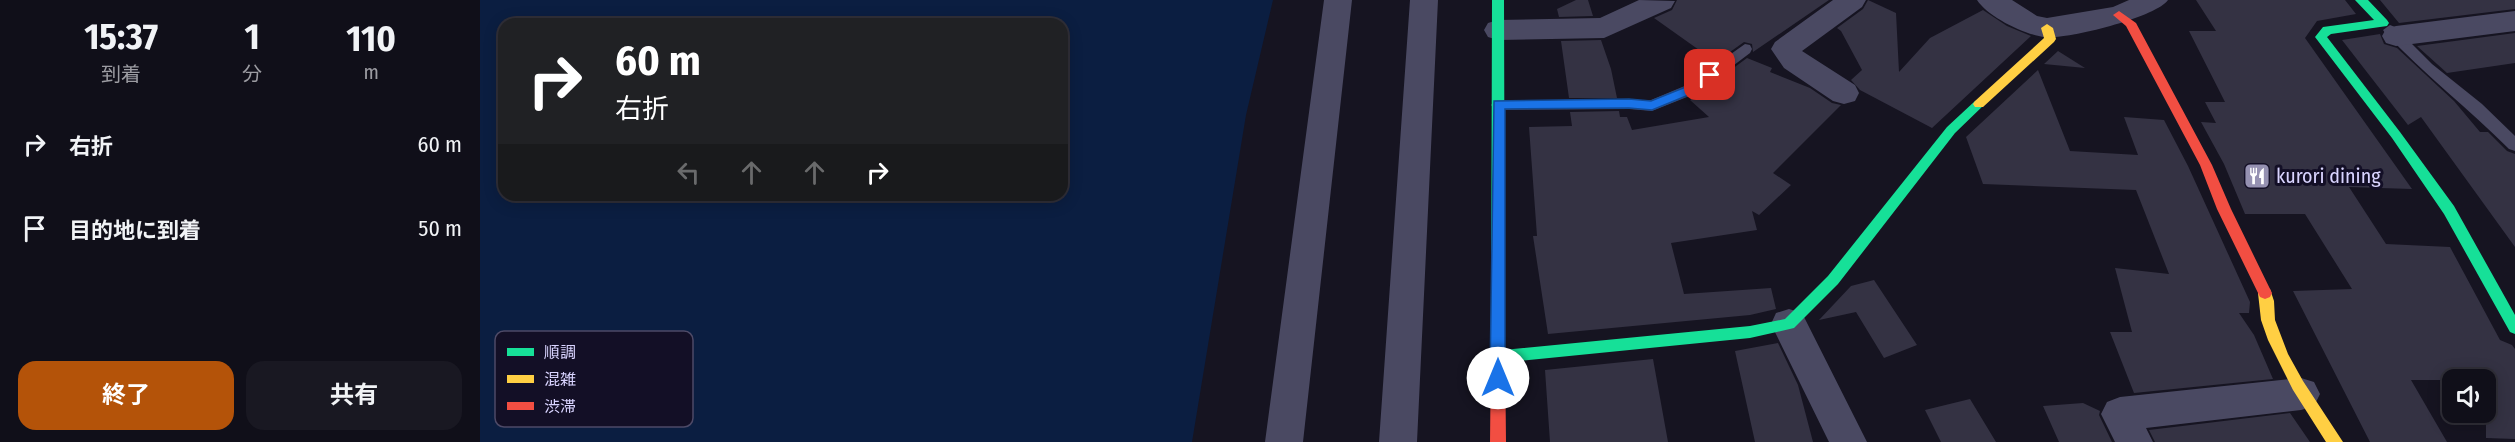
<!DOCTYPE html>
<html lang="ja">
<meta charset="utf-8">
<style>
:root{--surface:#100f19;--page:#191822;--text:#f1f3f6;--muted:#9c9ca2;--line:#302f38;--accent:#b45309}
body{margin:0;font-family:"Fira Sans Condensed","Noto Sans JP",sans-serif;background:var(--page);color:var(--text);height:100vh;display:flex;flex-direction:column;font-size:22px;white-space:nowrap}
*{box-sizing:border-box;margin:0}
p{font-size:20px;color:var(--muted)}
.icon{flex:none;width:33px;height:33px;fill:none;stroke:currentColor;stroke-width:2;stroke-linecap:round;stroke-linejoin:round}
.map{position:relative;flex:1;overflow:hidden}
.panel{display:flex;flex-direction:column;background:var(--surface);width:480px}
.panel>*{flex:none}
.top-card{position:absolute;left:18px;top:18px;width:570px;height:183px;border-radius:18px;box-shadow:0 3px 15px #0003,0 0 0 2px var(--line);background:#202124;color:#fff;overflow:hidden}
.controls{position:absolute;left:1962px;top:369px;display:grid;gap:12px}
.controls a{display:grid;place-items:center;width:54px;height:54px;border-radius:12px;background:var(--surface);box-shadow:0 3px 15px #0003,0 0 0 2px var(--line);font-size:30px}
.pin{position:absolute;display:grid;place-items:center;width:51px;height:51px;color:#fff;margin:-26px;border-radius:12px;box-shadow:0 3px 9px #0006}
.me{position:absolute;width:66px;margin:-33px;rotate:0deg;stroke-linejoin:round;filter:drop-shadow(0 0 4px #0008)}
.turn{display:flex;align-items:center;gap:21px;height:126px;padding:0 18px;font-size:27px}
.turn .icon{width:78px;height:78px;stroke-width:2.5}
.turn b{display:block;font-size:42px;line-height:51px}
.lanes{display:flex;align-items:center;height:57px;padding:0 18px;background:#0003;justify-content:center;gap:30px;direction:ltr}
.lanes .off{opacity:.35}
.eta{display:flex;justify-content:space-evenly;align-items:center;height:102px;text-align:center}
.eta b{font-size:36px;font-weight:700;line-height:42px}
.primary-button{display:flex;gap:12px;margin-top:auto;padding:12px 18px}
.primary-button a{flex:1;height:69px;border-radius:18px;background:var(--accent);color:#fff;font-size:24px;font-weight:700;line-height:69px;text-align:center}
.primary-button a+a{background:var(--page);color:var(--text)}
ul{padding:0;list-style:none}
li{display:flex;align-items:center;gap:18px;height:84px;padding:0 18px}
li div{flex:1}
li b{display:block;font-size:22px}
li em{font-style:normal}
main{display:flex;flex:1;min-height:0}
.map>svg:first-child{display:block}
.water{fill:#0b1e41;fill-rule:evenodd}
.building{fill:#343243}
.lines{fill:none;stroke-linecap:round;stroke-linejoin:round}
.lane{fill:#4a4962;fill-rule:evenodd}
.street{fill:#4a4962;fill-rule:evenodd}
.fast{fill:#16e098;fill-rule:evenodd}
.slow{fill:#ffcf43;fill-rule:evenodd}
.jam{fill:#f24e42;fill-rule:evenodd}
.route{fill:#1a73e8;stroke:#114b97;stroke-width:1.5}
.labels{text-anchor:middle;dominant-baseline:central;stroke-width:6;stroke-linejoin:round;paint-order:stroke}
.poi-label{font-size:20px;fill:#d9d4ff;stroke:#130f26;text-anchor:start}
.key{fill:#130f26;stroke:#4e4a67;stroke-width:1.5}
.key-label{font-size:16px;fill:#d9d4ff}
</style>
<main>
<section class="panel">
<div class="eta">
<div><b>15:37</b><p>到着</p></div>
<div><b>1</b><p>分</p></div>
<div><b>110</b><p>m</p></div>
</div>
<ul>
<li><svg class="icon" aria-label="right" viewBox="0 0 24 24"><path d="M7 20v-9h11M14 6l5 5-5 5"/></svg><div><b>右折</b></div><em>60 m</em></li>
<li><svg class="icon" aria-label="arrive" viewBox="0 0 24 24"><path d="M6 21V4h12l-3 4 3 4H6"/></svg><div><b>目的地に到着</b></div><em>50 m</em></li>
</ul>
<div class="primary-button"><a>終了</a><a>共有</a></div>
</section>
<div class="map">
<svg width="2035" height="442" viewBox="0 0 2035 442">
<rect width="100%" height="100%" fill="#161421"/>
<path class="water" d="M0 0H793L766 115 712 442H0ZM24 24H582V195H24Z"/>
<path class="building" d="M1096 0H1108L1113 16 1079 17 1077 9Z
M1197 0H1349L1273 52 1272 44 1264 42 1236 62 1174 18 1192 10Z
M1388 0 1416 13 1419 72 1450 38 1503 10 1527 26 1551 36 1452 128 1380 90 1371 80 1382 70 1361 31 1357 28 1383 9Z
M1716 0H1865L1876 14 1837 21 1825 38 1932 189 1869 187 1906 244 1970 247 2020 340 2032 345 2035 349V439L2006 438V380H1931L1967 442H1890L1813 291 1872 289 1825 214H1765L1744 164 1721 122 1736 123 1725 102H1745L1709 31H1736Z
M1900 0H2035V9L1919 23Z
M2035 33V63L1967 73 1937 46Z
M1900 34 1904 44 1917 48 1974 101 2000 132H2008L2027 151 2035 154V247L1941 117 1928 125 1862 40Z
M1121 40 1131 69 1137 98H1089L1081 41Z
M1578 51 1605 68 1564 64Z
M1267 58 1292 68 1290 72 1330 88 1352 103 1361 105 1293 173 1311 185 1279 215 1272 211 1277 230 1191 243 1204 294 1291 288 1296 309 1270 315 1068 334 1053 236H1057L1049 127 1092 126 1090 112 1139 111 1140 117H1147L1152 130 1229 117 1210 100Z
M1558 70 1590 151 1658 155 1644 117 1684 120 1708 166 1770 302 1769 313H1759L1774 335 1793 379 1654 393 1630 332H1652L1635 268 1689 274 1656 190 1503 184 1486 137Z
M1394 280 1437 345 1404 358 1376 312 1339 320 1371 286Z
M1298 343 1318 385 1333 442H1275L1255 351Z
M1173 359 1188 442H1070L1065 370Z
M1490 399 1516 442H1461L1445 410Z
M1603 403 1620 411 1619 415 1632 442H1579L1563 406Z
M1810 413 1830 442H1675L1669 430Z"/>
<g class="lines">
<path class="lane" d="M1910 25 1915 27 1952 64 2002 104 2035 136V151L2029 149C1989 109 1944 74 1905 33L1903 30Z
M1265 44 1270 45 1272 49 1270 53 1217 93 1172 111 1149 109 1019 110 1014 109 1011 105 1014 101 1019 100H1171L1207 85Z"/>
<path class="street" d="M844 0H872L823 442H785Z
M930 0H958L937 442H899Z
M1159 0 1195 1 1191 8 1124 38 1018 40 1008 37 1004 30 1008 23 1018 20 1120 18Z
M1353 0H1386L1382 7 1322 51 1375 85 1379 93 1375 101 1364 104 1353 101 1304 68 1291 49 1295 42Z
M1497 0H1532L1557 16 1567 18 1633 7 1649 0H1688C1677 17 1586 40 1565 37 1545 35 1508 17 1497 0Z
M2035 11V31L1916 46 1906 43 1902 36 1906 29 1916 26Z
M1309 309 1322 313 1387 442H1349L1291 324 1296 313Z
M1821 378 1834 382 1840 394 1834 406 1821 410 1666 428 1673 442H1635L1621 414 1627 402 1640 397Z"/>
<path class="fast" d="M1012 0H1024L1025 346 1023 350 1270 326 1305 319 1348 276 1467 127 1495 101 1499 100 1505 104 1475 133 1358 284 1314 328 1270 338 1018 363 1013 362 1011 357 1016 351 1011 346Z
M1875 0H1888L1907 20 1909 23 1907 26 1851 34 1847 37 1920 132 1974 206 2035 315V334L2030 332 1964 214 1912 138 1835 37 1843 27 1894 20Z"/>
<path class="slow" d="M1567 24 1573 28 1576 39 1574 42 1503 107H1495L1493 104 1495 101 1564 38 1561 28Z
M1785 287 1790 289 1794 301 1795 320 1808 354 1823 381 1863 442H1846L1813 390 1788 340 1781 320 1778 293 1780 289Z"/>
<path class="jam" d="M1639 11 1656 23 1732 165 1751 209 1792 293 1790 297 1785 299 1780 297 1737 209 1720 165 1646 26 1633 15Z
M1018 340 1023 342 1025 346 1026 442H1010L1011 346 1013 342Z"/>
</g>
<path class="route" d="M1230 71 1234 72V79L1216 92 1172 110 1149 108 1025 109V378L1023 383 1018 385 1012 383 1010 378 1014 101 1149 99 1171 101 1208 86Z"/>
<defs>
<symbol id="restaurant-square" viewBox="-11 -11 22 22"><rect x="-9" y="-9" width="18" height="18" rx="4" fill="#9591b1" stroke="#130f26"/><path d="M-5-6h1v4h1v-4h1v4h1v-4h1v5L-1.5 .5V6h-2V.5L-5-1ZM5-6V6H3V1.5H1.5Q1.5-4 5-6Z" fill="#fff"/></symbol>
</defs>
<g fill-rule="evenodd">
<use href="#restaurant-square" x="1762" y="161" width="30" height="30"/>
</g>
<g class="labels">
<g class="poi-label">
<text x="1796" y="176">kurori dining</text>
</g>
</g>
<rect x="15" y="331" width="198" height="96" rx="9" class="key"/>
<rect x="27" y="348" width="27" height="8" fill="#16e098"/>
<rect x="27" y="375" width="27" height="8" fill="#ffcf43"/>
<rect x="27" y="402" width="27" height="8" fill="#f24e42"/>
<g class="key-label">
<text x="64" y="358">順調</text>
<text x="64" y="385">混雑</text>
<text x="64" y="412">渋滞</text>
</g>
</svg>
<div class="controls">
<a><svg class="icon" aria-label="sound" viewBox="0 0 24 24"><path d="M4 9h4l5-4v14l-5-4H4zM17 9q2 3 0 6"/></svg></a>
</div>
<div class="pin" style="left:1230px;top:75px;background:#d93025"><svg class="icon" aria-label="arrive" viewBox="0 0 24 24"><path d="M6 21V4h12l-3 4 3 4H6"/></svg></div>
<svg class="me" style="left:1018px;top:378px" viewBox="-20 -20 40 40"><circle r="19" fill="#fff"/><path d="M0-13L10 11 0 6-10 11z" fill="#1a73e8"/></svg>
<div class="top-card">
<div class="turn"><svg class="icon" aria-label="right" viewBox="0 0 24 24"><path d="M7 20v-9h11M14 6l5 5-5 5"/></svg><div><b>60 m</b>右折</div></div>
<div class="lanes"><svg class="icon off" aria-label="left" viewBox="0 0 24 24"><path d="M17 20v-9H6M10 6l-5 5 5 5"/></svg><svg class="icon off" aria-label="ahead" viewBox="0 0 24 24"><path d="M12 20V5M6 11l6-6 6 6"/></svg><svg class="icon off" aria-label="ahead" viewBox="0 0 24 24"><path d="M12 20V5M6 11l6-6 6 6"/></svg><svg class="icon" aria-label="right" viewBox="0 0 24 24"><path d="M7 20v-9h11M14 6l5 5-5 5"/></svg></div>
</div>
</div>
</main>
